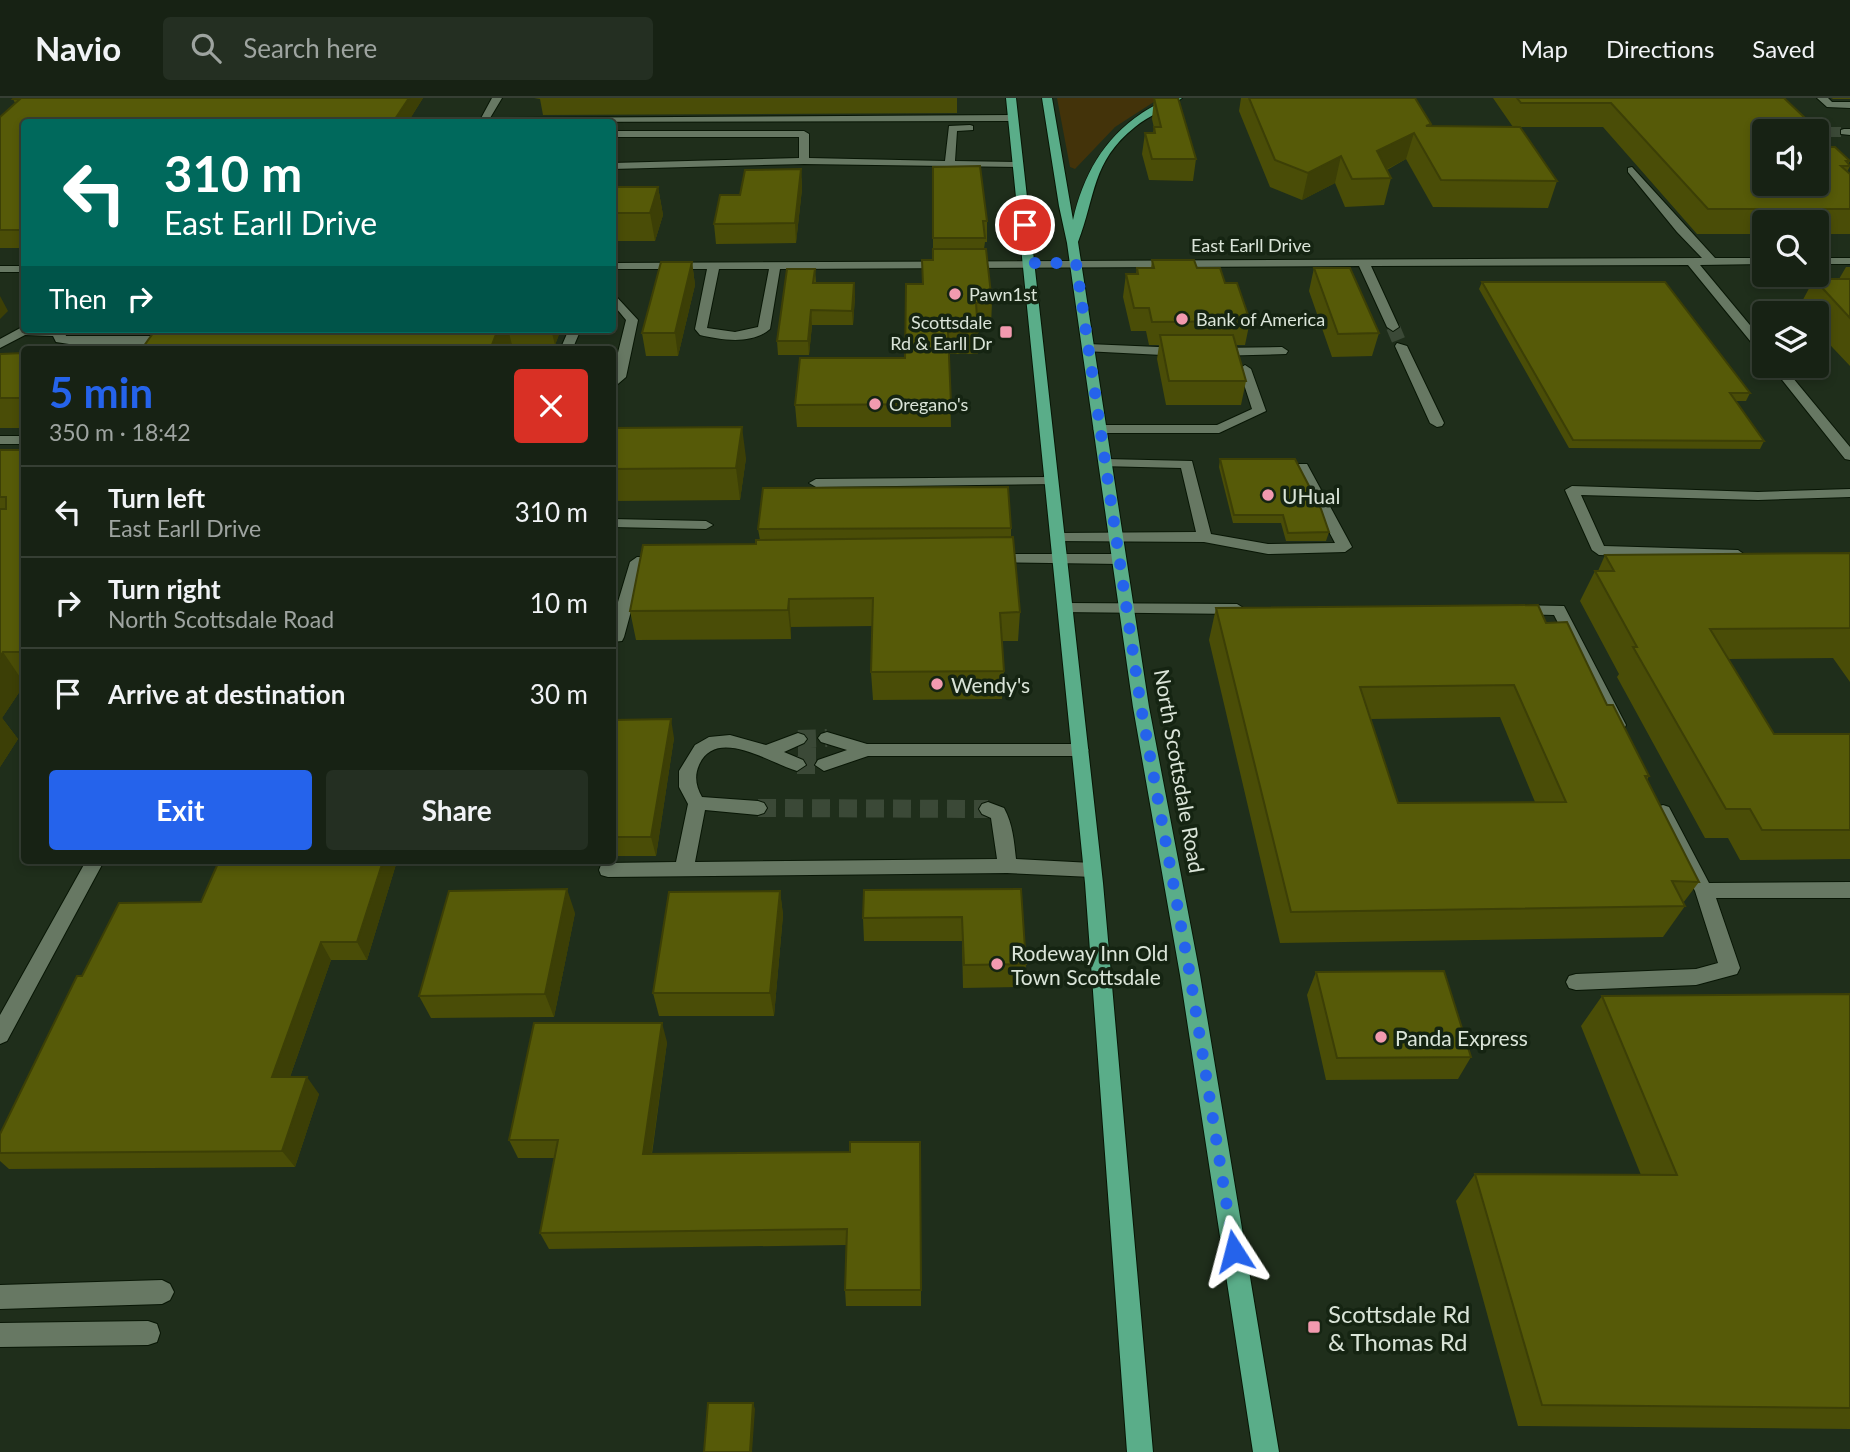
<!DOCTYPE html>
<meta charset="utf-8">
<style>
:root{--surface:#172214;--page:#242f22;--text:#f1f3f6;--muted:#9ea4a0;--line:#363f34;--accent:#2563eb}
body{margin:0;font-family:Lato,sans-serif;background:var(--page);color:var(--text);height:100vh;display:flex;flex-direction:column;font-size:26px;white-space:nowrap}
*{box-sizing:border-box;margin:0}
p{font-size:23px;color:var(--muted)}
.icon{flex:none;width:38px;height:38px;fill:none;stroke:currentColor;stroke-width:2;stroke-linecap:round;stroke-linejoin:round}
.map{position:relative;flex:1;overflow:hidden}
.side{position:absolute;left:21px;top:248px;width:595px;height:518px;display:flex;flex-direction:column;background:var(--surface);border-radius:7px;box-shadow:0 4px 10px #0003,0 0 0 2px var(--line)}
.side>*{flex:none}
.top-card{position:absolute;left:21px;top:21px;width:595px;height:214px;border-radius:7px;box-shadow:0 4px 10px #0003,0 0 0 2px var(--line);background:#00695c;color:#fff;overflow:hidden}
.controls{position:absolute;left:1752px;top:21px;display:grid;gap:14px}
.controls a{display:grid;place-items:center;width:77px;height:77px;border-radius:7px;background:var(--surface);box-shadow:0 4px 10px #0003,0 0 0 2px var(--line);font-size:35px}
.pin{position:absolute;display:grid;place-items:center;width:60px;height:60px;color:#fff;margin:-30px;border:4px solid #fff;border-radius:50%;box-shadow:0 2px 7px #0007}
.me{position:absolute;width:77px;margin:-38px;rotate:351deg;stroke-linejoin:round;filter:drop-shadow(0 0 5px #0008)}
.turn{display:flex;align-items:center;gap:24px;height:147px;padding:0 28px;font-size:32px}
.turn .icon{width:91px;height:91px;stroke-width:2.5}
.turn b{display:block;font-size:49px;line-height:60px}
.then{display:flex;align-items:center;height:66px;padding:0 28px;background:#0003;gap:14px;font-size:26px}
.round{display:grid;place-items:center;flex:none;width:74px;height:74px;border-radius:7px;background:var(--page)}
.summary{display:flex;align-items:center;justify-content:space-between;height:119px;padding:0 28px}
h1{font-size:42px;font-weight:700;line-height:52px;color:var(--accent)}
.cta{display:flex;gap:14px;margin-top:auto;padding:14px 28px}
.cta a{flex:1;height:80px;border-radius:7px;background:var(--accent);color:#fff;font-size:28px;font-weight:700;line-height:80px;text-align:center}
.cta a+a{background:var(--page);color:var(--text)}
ul{padding:0;list-style:none}
li{display:flex;align-items:center;gap:21px;height:91px;padding:0 28px;border-top:2px solid var(--line)}
li div{flex:1}
li b{display:block;font-size:26px}
li em{font-style:normal}
header{display:flex;align-items:center;gap:42px;box-sizing:border-box;height:98px;padding:0 35px;background:var(--surface);border-bottom:2px solid var(--line)}
header strong{font-size:33px}
nav{display:flex;gap:38px;margin-inline-start:auto;font-size:24px}
.search{width:490px;height:63px;background:var(--page);display:flex;align-items:center;gap:18px;box-sizing:border-box;padding:0 24px;border-radius:7px;color:var(--muted);font-size:26px}
.map>svg:first-child{display:block}
.green{fill:#43330a}
.lines{fill:none;stroke-linecap:round;stroke-linejoin:round}
.minor-tunnel-far2{stroke:#3b4937;stroke-width:10;stroke-dasharray:10 5;stroke-linecap:butt}
.minor-tunnel-far1{stroke:#3b4937;stroke-width:14;stroke-dasharray:14 7;stroke-linecap:butt}
.minor-tunnel{stroke:#3b4937;stroke-width:18;stroke-dasharray:18 9;stroke-linecap:butt}
.minor-casing{stroke:#081605;stroke-width:2}
.major-casing{stroke:#081605;stroke-width:2}
.minor{fill:#677863;fill-rule:evenodd}
.major{fill:#5aad89;fill-rule:evenodd}
.wall{fill:#4a4d07;fill-rule:evenodd}
.shaded-wall{fill:#3c3f06}
.building{fill:#565a08;stroke:#3c3f06;stroke-width:2;fill-rule:evenodd}
.route{stroke:#2563eb;stroke-width:12;stroke-dasharray:0 21.6}
.poi-dot{fill:#f29aaf;stroke:#152412;stroke-width:2.5}
.labels{text-anchor:middle;dominant-baseline:central;stroke-width:7;stroke-linejoin:round;paint-order:stroke}
.far-street-label{font-size:18px;fill:#dae4d8;stroke:#152412}
.far-poi-label{font-size:18px;fill:#dae4d8;stroke:#152412;text-anchor:start}
.poi-label{font-size:21px;fill:#dae4d8;stroke:#152412;text-anchor:start}
.street-label{font-size:21px;fill:#dae4d8;stroke:#152412}
.near-poi-label{font-size:24px;fill:#dae4d8;stroke:#152412;text-anchor:start}
</style>
<header>
<strong>Navio</strong>
<div class="search"><svg class="icon" aria-label="search" viewBox="0 0 24 24"><circle cx="10" cy="10" r="6"/><path d="M15 15l6 6"/></svg>Search here</div>
<nav><a>Map</a><a>Directions</a><a>Saved</a></nav>
</header>
<div class="map">
<svg width="1850" height="1354" viewBox="0 0 1850 1354">
<rect width="100%" height="100%" fill="#1f2e1b"/>
<path class="green" d="M1057 0H1160L1115 29 1075 71 1070 69Z"/>
<g class="lines">
<path class="minor-tunnel-far2" d="M1816 34H1844"/>
<path class="minor-tunnel-far1" d="M1393 229 1401 248"/>
<path class="minor-tunnel" d="M798 641 827 640
M798 655H825
M797 667H824
M758 710 988 711"/>
<defs>
<path id="minor" d="M492 0H502L490 20 1013 17 1018 20 1013 23 479 24Z
M1817 0H1828L1832 4H1850V10L1827 9Z
M970 27 973 28V32L957 33 955 63 1018 64 1022 65V69L804 66 612 71V65L799 60V39H612V33H804L809 36V60L945 63 949 28Z
M1844 31H1850V37L1841 36V32Z
M1632 69 1715 160H1764V166L1700 167 1764 244V256L1760 255 1688 167 1371 168 1399 229 1393 233 1387 229 1359 168 780 171 770 231C752 247 721 242 700 237L695 231 707 171H612V165L1702 160 1677 134 1628 74V70ZM719 171H769L758 229 735 234 707 230Z
M1816 160H1850V166H1816Z
M0 168H24V174H0Z
M612 194 638 222 626 279 612 291V279L626 222 612 205Z
M24 228V231H64L66 238H170L176 242 170 246H69L56 244 53 238 25 237 0 250V241Z
M569 231H581L572 252H560Z
M1397 245 1407 248 1444 325 1442 328 1437 329 1430 325 1395 248Z
M1088 246 1182 250 1188 254 1182 258 1084 253V247Z
M1282 249 1288 253 1286 256 1213 258 1207 254 1213 250Z
M1245 267 1251 271 1266 313 1219 335H1100L1093 331 1100 327H1217L1252 311 1239 271Z
M1771 268H1783L1850 349V362L1845 361Z
M0 338H24V346H0Z
M1105 361 1192 363 1211 436 1268 446 1335 445 1295 369 1297 366H1307L1352 449 1345 454 1268 456 1204 444 1053 443 1051 440 1058 435 1196 434 1181 370 1100 368V362Z
M1052 379 1057 380V386L816 389 809 385 816 381Z
M1572 388 1758 394 1850 391V399L1758 402 1581 397 1604 448 1738 452 1745 457 1738 462 1599 457 1592 452 1565 392Z
M612 421 706 423 713 427 706 431 612 429Z
M993 456H1119L1126 461 1119 466 988 464 986 461Z
M637 459H664L671 464 664 469H643L624 539 622 543 612 544V524L630 464Z
M1066 505 1237 506 1245 511 1237 516 1061 514 1058 510Z
M1517 507 1564 508 1626 627 1624 631H1612L1554 517 1512 516 1509 512 1512 508Z
M827 634 867 646H1080L1089 652 1080 658H868L824 673 815 667 818 662 847 652 821 644 818 640 821 636Z
M798 635 804 637 807 641 804 645 784 654 803 662 806 667 797 673C770 665 716 628 699 667 694 678 696 689 702 699L758 703 764 705 767 710 764 715 758 717 705 712 695 764 997 761 991 720 982 716 979 711 982 706 988 704 1004 710C1013 727 1014 743 1016 761L1092 765 1099 767 1101 772 1099 777 1092 779 1007 775 608 779 601 777 599 772 601 767 608 765 676 764 688 706 679 689V673L695 647 709 639 730 637 766 647Z
M1663 707 1669 709 1709 785 1850 784V800H1716L1740 870 1737 876 1696 887 1576 892 1569 890 1566 884 1569 878 1576 876 1696 871 1718 865 1695 793 1654 714 1657 709Z
M86 763H104L7 943 0 946V917Z
M162 1182 170 1186 174 1194 170 1202 162 1206 0 1211V1187Z
M148 1223 157 1226 160 1235 157 1244 148 1247 0 1249V1225Z"/>
<path id="major" d="M1006 0H1016L1103 785 1153 1354H1127L1085 785Z
M1042 0H1052L1073 122C1083 78 1103 41 1142 15 1155 7 1166 0 1182 0 1168 11 1149 17 1135 29 1091 64 1096 98 1078 144L1149 609 1200 877 1279 1354H1253L1180 877 1133 609 1067 145 1059 108Z"/>
</defs>
<use href="#minor" class="minor-casing"/>
<use href="#major" class="major-casing"/>
<use href="#minor" class="minor"/>
<use href="#major" class="major"/>
</g>
<path class="wall" d="M14 0H423L408 24H24V150H0V19L15 5 13 1Z
M534 0H957V15L543 17 540 1Z
M1154 0 1196 61 1193 83 1149 82 1142 56 1145 35H1153L1154 30 1152 21Z
M1241 0H1415L1430 28 1557 83 1548 110 1433 109 1406 61 1387 72 1391 80 1384 107 1345 109 1335 85 1302 102 1270 89 1239 13Z
M1493 0H1784L1826 49 1850 63 1848 66 1850 68 1847 74 1850 76V136H1816V124H1764V136H1697L1603 29H1513Z
M1831 0H1850V1H1833Z
M933 69 987 123V144H985L984 151 992 205 991 227H978V256H949L951 329H797L795 307 905 260 923 186 922 162H933Z
M801 71 802 91 796 145 716 146 714 126 740 97Z
M612 89H658L663 117 655 143H612Z
M1152 162 1197 170 1225 185 1250 223 1245 247H1236L1246 283 1241 307H1166L1157 261 1159 247H1149L1146 233H1131L1123 199 1126 176H1136L1137 170H1151Z
M692 164 695 187 678 258H646L642 235Z
M1846 169H1850V268L1816 232V215H1802L1798 211 1814 181H1839Z
M1314 170 1379 235 1372 258 1332 259 1309 193Z
M815 171 816 185H854L855 199 853 227H812L809 257H778L777 243Z
M1482 184 1750 295 1746 303H1736L1764 343 1760 351 1569 350 1479 191Z
M74 231H561L555 247H512L510 252H141L153 235 76 234Z
M24 255V330H0V256Z
M612 330 746 360 740 402 612 403Z
M0 352H24V587L2 620 18 641 0 669Z
M1220 361 1329 434 1326 443H1286L1281 425H1233L1219 369Z
M1011 430V439L1020 514 1018 543H1002L1004 573 1002 601 873 602 871 574 873 528 791 529V541L636 542 630 513 756 446 760 442 758 431Z
M1850 455V584L1833 560 1728 561 1774 636H1850V761L1740 762 1728 740H1705L1617 579 1619 576 1580 503 1595 473H1598L1605 457Z
M1216 510 1546 525 1607 607 1649 678 1647 682 1699 784 1683 805 1685 808 1663 839 1280 845 1209 542ZM1500 619 1535 704 1398 705 1371 621Z
M612 622 674 640 656 758H612Z
M219 763H397L367 862H331L290 979 319 996 295 1069 9 1071 0 1063V1036L82 878 201 804Z
M1021 791 1026 866 1024 889 963 890 962 843H864L863 820Z
M780 793 783 817 774 918H659L653 895Z
M575 815 554 919 431 920 419 898Z
M1316 874 1471 959 1458 981 1326 982 1307 897Z
M1850 896V1331L1518 1328 1456 1103 1475 1076 1641 1077 1581 928 1602 898Z
M667 944 652 1056 850 1054 920 1044 921 1208H846L845 1192 846 1147 549 1151 540 1135 554 1060H518L509 1042Z"/>
<path class="shaded-wall" d="M409 0H423L408 24H393Z
M1414 35 1406 61 1370 80 1377 53Z
M1341 58 1335 85 1302 102 1308 75Z
M801 71 802 91 796 145 795 125Z
M658 89 663 117 655 143 650 115Z
M692 164 695 187 678 258 675 235Z
M854 185 855 199 853 227 852 213Z
M0 198 8 213 0 221Z
M811 212 812 227 809 257 808 243Z
M498 231H508L512 247 510 252H490Z
M551 231H561L555 247Z
M742 329 746 360 740 402 736 370Z
M789 501 791 529V541L788 512Z
M3 554 24 585V587L2 620 18 641 0 669V559Z
M671 621 674 640 656 758 651 739Z
M383 763H397L367 862 357 844Z
M567 791 575 815 554 919 545 896Z
M780 793 783 817 774 918 770 895Z
M321 844 331 862 284 996 272 979Z
M662 925 667 944 649 1074 643 1056Z
M307 979 319 996 295 1069 282 1053Z
M753 1305 755 1311 752 1354H750Z"/>
<path class="building" d="M14 0H409L393 24H24V132H0V19L20 1H13Z
M1154 0H1178L1196 61H1152L1145 35H1155L1154 29H1161Z
M1249 0H1415L1431 26 1426 28 1520 29 1557 83 1441 82 1414 35 1377 53 1391 80 1352 81 1341 58 1308 75 1275 62Z
M1517 0H1784L1826 40V49H1835L1850 63H1846L1850 68H1841L1850 76V111H1708L1611 5H1521ZM1764 33H1816V86H1764Z
M980 68 987 123H983L985 140H933V69Z
M801 71 795 125 714 126 720 97H740L745 72Z
M612 89H658L650 115H612Z
M933 151H986L992 205H976L978 234H948L951 306 795 307 800 260H905L906 186H923L922 162H933Z
M1152 162H1194L1197 170H1220L1225 185H1237L1250 223 1152 224 1149 210H1134L1126 176H1138L1137 170H1154Z
M661 164H692L675 235H642Z
M1314 170H1350L1379 235 1338 236Z
M787 171H815L813 185H854L852 213 811 212 808 243H777Z
M1814 181H1850V220Z
M1482 184H1665L1750 295H1730L1764 343 1573 342Z
M156 231H498L490 252H337L339 249 220 251 219 252H141Z
M1160 237H1233L1246 283H1169Z
M24 255V300H0V256Z
M742 329 736 370 612 371V330Z
M0 352H24V554H3L0 559V411H6V399H0Z
M1220 361H1295L1321 411 1329 434 1288 435 1283 417H1234Z
M1008 389 1011 430 758 431 763 390Z
M1013 439 1020 514 1000 515 1004 573 871 574 873 500 789 501 788 512 630 513 643 447 756 446V442Z
M1850 455V530L1710 531 1774 636H1850V732H1762L1750 711H1726L1633 549H1637L1595 473H1614L1605 457Z
M1538 507 1546 525 1567 524 1607 607H1613L1649 678H1645L1699 784 1672 783 1685 808 1291 814 1216 510ZM1514 587 1566 704 1398 705 1360 589Z
M671 621 651 739H612V622Z
M219 763H383L357 844H321L272 979H307L282 1053 0 1055V1036L77 878H82L119 805 201 804Z
M567 791 545 896 419 898 449 793Z
M1021 791 1026 866 964 867 962 819 863 820 864 792Z
M780 793 770 895H653L669 794Z
M1444 873 1471 959 1337 960 1316 874Z
M1850 896V1310L1542 1307 1475 1076 1677 1077 1602 898Z
M534 925H662L643 1056 850 1054V1044H920L921 1192H845L847 1131 540 1135 558 1042H509Z
M708 1305H753L750 1354H704Z"/>
<g class="lines">
<path class="route" d="M1025 127 1030 165H1076L1141 609 1190 877 1234 1153"/>
</g>
<g class="poi-dot">
<circle cx="955" cy="196" r="7"/>
<circle cx="1182" cy="221" r="7"/>
<rect x="999" y="227" width="14" height="14" rx="3.5"/>
<circle cx="875" cy="306" r="7"/>
<circle cx="1268" cy="397" r="7"/>
<circle cx="937" cy="586" r="7"/>
<circle cx="997" cy="866" r="7"/>
<circle cx="1381" cy="939" r="7"/>
<rect x="1307" y="1222" width="14" height="14" rx="3.5"/>
</g>
<g class="labels">
<g class="far-street-label">
<text x="1251" y="147">East Earll Drive</text>
</g>
<g class="far-poi-label">
<text x="969" y="196">Pawn1st</text>
<text x="1196" y="221">Bank of America</text>
<text x="992" y="224" text-anchor="end">Scottsdale<tspan x="992" dy="21">Rd &amp; Earll Dr</tspan></text>
<text x="889" y="306">Oregano's</text>
</g>
<g class="poi-label">
<text x="1282" y="397">UHual</text>
<text x="951" y="586">Wendy's</text>
<text x="1011" y="854">Rodeway Inn Old<tspan x="1011" dy="24">Town Scottsdale</tspan></text>
<text x="1395" y="939">Panda Express</text>
</g>
<g class="street-label">
<text transform="translate(1180 673) rotate(80)">North Scottsdale Road</text>
</g>
<g class="near-poi-label">
<text x="1328" y="1215">Scottsdale Rd<tspan x="1328" dy="28">&amp; Thomas Rd</tspan></text>
</g>
</g>
</svg>
<div class="controls">
<a><svg class="icon" aria-label="sound" viewBox="0 0 24 24"><path d="M4 9h4l5-4v14l-5-4H4zM17 9q2 3 0 6"/></svg></a>
<a><svg class="icon" aria-label="search" viewBox="0 0 24 24"><circle cx="10" cy="10" r="6"/><path d="M15 15l6 6"/></svg></a>
<a><svg class="icon" aria-label="layers" viewBox="0 0 24 24"><path d="M12 4l9 5-9 5-9-5zM3 14l9 5 9-5"/></svg></a>
</div>
<div class="pin" style="left:1025px;top:127px;background:#d93025"><svg class="icon" aria-label="arrive" viewBox="0 0 24 24"><path d="M6 21V4h12l-3 4 3 4H6"/></svg></div>
<svg class="me" style="left:1234px;top:1153px" viewBox="-20 -20 40 40"><path d="M0-17L14 15 0 8-14 15z" fill="#2563eb" stroke="#fff" stroke-width="4"/></svg>
<div class="top-card">
<div class="turn"><svg class="icon" aria-label="left" viewBox="0 0 24 24"><path d="M17 20v-9H6M10 6l-5 5 5 5"/></svg><div><b>310 m</b>East Earll Drive</div></div>
<div class="then">Then<svg class="icon" aria-label="right" viewBox="0 0 24 24"><path d="M7 20v-9h11M14 6l5 5-5 5"/></svg></div>
</div>
<section class="side">
<div class="summary"><div><h1>5 min</h1><p>350 m · 18:42</p></div><a class="round" style="background:#d93025;color:#fff"><svg class="icon" aria-label="close" viewBox="0 0 24 24"><path d="M6 6l12 12M18 6L6 18"/></svg></a></div>
<ul>
<li><svg class="icon" aria-label="left" viewBox="0 0 24 24"><path d="M17 20v-9H6M10 6l-5 5 5 5"/></svg><div><b>Turn left</b><p>East Earll Drive</p></div><em>310 m</em></li>
<li><svg class="icon" aria-label="right" viewBox="0 0 24 24"><path d="M7 20v-9h11M14 6l5 5-5 5"/></svg><div><b>Turn right</b><p>North Scottsdale Road</p></div><em>10 m</em></li>
<li><svg class="icon" aria-label="arrive" viewBox="0 0 24 24"><path d="M6 21V4h12l-3 4 3 4H6"/></svg><div><b>Arrive at destination</b></div><em>30 m</em></li>
</ul>
<div class="cta"><a>Exit</a><a>Share</a></div>
</section>
</div>
